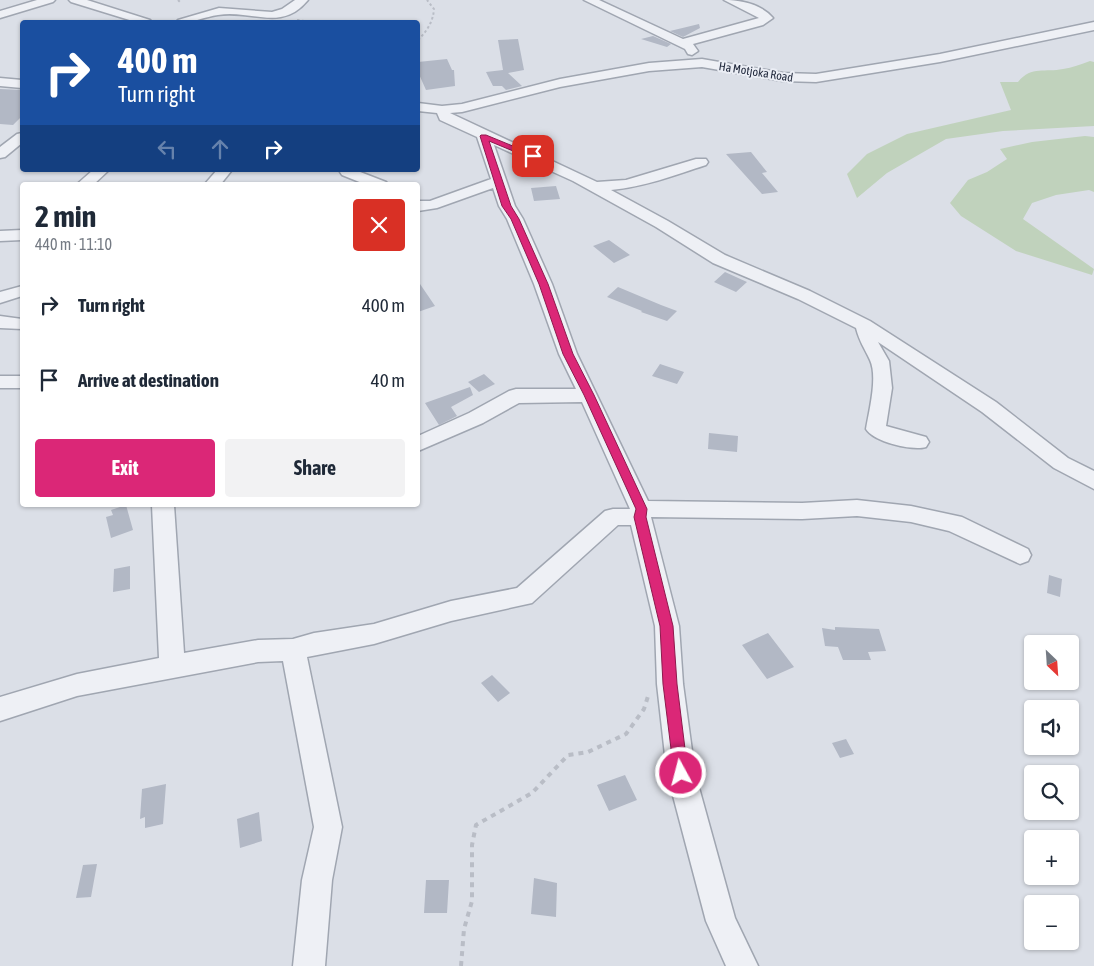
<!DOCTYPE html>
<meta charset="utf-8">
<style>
:root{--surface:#fff;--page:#f2f2f3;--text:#1f2937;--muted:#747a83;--accent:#db2777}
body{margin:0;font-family:"Asap Condensed",sans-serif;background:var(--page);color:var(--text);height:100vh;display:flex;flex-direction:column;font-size:19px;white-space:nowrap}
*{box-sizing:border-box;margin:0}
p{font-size:16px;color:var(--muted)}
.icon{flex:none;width:28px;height:28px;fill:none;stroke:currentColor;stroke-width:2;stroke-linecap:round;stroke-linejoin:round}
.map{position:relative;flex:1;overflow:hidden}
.panel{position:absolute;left:20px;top:182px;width:400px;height:325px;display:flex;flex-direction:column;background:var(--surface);border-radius:5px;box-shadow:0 1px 4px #0004}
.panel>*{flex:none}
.top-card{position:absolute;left:20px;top:20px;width:400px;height:152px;border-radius:5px;box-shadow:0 1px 4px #0004;background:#1a4fa0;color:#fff;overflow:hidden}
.needle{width:32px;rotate:155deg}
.tools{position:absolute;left:1024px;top:635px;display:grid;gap:10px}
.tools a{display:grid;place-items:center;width:55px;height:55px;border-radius:5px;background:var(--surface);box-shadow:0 1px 4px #0004;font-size:25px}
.pin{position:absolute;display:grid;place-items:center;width:42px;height:42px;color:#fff;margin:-21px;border-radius:10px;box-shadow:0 2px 8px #0006}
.me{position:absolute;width:55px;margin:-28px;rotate:353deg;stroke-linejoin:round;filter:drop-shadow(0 0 4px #0008)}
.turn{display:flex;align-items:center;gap:18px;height:105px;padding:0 15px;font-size:22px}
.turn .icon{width:65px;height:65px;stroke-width:2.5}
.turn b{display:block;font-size:35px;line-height:42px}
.lanes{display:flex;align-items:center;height:48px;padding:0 15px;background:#0003;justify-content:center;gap:25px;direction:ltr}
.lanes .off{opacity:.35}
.round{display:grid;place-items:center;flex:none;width:52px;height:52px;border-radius:5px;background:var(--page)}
.summary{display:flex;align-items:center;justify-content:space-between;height:85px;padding:0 15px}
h1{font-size:30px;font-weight:700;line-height:38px}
.primary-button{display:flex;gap:10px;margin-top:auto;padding:10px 15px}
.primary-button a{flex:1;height:58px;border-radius:5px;background:var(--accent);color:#fff;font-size:20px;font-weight:700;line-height:58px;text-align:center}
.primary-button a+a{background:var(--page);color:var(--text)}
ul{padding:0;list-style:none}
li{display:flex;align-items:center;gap:15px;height:75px;padding:0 15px}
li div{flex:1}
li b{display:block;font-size:19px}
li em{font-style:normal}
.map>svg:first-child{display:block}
.green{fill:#c0d2bc}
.building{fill:#b2b8c5}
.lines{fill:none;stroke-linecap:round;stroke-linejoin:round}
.minor-casing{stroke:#a0a6b1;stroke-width:3}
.path-far1{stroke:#b9bdc6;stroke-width:2;stroke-dasharray:2.5 2.5;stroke-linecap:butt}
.path{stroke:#b9bdc6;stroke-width:4;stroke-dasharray:5 5;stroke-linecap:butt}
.minor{fill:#eef0f5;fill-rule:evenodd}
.route{fill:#db2777;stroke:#8e194d}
.labels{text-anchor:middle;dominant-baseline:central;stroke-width:4;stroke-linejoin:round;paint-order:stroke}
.far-street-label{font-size:12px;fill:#242c3f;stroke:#ebeef5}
</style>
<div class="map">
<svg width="1094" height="966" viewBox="0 0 1094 966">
<rect width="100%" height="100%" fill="#dbdfe7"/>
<path class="green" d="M1090 61 1094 62V126L1003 131 946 139 887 173 857 198 847 174 867 154 907 134 1011 110 1000 82H1018C1032 65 1045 73 1063 69 1072 68 1081 64 1090 61Z
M1085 136 1094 137V192L1089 190 1056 195 1032 203 1023 219 1094 269 1092 275 1016 251 961 216 950 203 968 180 987 172 1007 159 1000 149 1032 142Z"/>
<path class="building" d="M699 24 700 28 683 37 670 31Z
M653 36 671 44 667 47 641 39Z
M518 39 524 70 508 73 522 86 506 90 502 86H493L486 72 503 70 498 40Z
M447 59 452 70H454L455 86 426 90 418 72V62Z
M0 89 22 90V116L13 125 0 124Z
M751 152 767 172 762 173 778 192 762 194 726 154Z
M556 186 560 199 534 201 531 188Z
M609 240 630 255 614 263 593 246Z
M725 272 747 282 736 292 714 282Z
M418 281 435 306 418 312Z
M618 287 661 305 677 311 667 321 641 312 642 311 607 297Z
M660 364 684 372 677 384 652 376Z
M484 374 495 384 479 392 468 382Z
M470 387 473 395 451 407 457 416 439 425 425 403Z
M709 433 738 436 737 452 708 449Z
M126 505 133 530 111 538 106 517 113 515 111 510Z
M130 566V589L113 592 114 569Z
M1049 575 1062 579 1060 597 1047 593Z
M835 627 879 629 886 651 868 652 871 660H843L838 647 825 646 822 628 835 630Z
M768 633 794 667 767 679 742 645Z
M492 675 510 693 498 702 481 683Z
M846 739 854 754 840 758 832 743Z
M625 775 637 800 609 811 597 785Z
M166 784 163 824 145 828V817L140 819 142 789Z
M259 812 262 841 240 848 237 819Z
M97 864 91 897 76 898 83 865Z
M534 878 557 883 556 917 531 914Z
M426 880H449L447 913H424Z"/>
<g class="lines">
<defs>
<path id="minor" d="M37 0H55L53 2 0 18V11Z
M69 0H87L150 20 152 22H136L71 2Z
M295 0H308C281 33 251 9 218 15 203 17 192 24 176 22L178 20 219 8 272 12 282 9Z
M584 0H599L683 39 759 18 724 0C741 0 761 4 773 18L763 25 693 44 698 51 692 55 688 54 685 49Z
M1094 22V30L940 62 816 82 783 81 702 67 649 71 560 87 462 112 450 113 597 182 626 180 696 159H706L708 162 706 165C675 175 644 187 611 190L668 221 725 255 810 291 870 321 996 402 1068 458 1094 471V489L1054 468 982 412 878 342 889 361 892 388 886 426 926 437 929 442 926 447C912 451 874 442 866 429 869 411 878 377 870 360 864 347 860 343 856 328L798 299 713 263 656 227 573 181 494 145 515 206 523 219 552 284 577 354 648 501 802 503 857 500 911 506 962 517 1028 549 1031 555 1028 561 1020 564 949 531 911 522 857 516 802 519 651 517 679 626 683 684 695 773 735 918 758 966H726L706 921 667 773 657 684 655 626 631 525H618L532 603 451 621 374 644 307 657 342 827 332 880 325 966H293L302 880 314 827 283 661 258 662 77 696 0 721V697L77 674 159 658 152 505H174L184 653 258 640 293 639 314 633 374 624 451 601 517 588 605 511 613 509H630L582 402 519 403 483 423 418 451V436L469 413 509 391 516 389H576L559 354 534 284 507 219 499 206 493 188 437 208 418 211V201H430L491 179 477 137 440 120 437 113 418 111V103L442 106 462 104 560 79 649 63 702 59 783 73 816 74 940 54Z
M0 78 22 80V88L0 86Z
M22 133V143L5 157 0 158V147L17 134Z
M93 170H109L93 185H76Z
M217 170H232L220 185H204Z
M341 170H355L386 182 389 185H367L342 175 340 172Z
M22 230V240L0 241V231Z
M22 286V296L0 303V292Z
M0 316 22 319V329L0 328Z
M0 376H22V388H0Z"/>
</defs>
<use href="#minor" class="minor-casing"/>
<path class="path-far1" d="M178 0 180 2
M297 20 311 22
M418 40C427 31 433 22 434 9L427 0"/>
<path class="path" d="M461 966 464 929 472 901V845L476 825 532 793 568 755 588 752 626 734 644 709 649 693"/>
<use href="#minor" class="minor"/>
</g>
<path class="route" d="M481 135H486L537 156 530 158 489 141 511 206 519 219 548 284 573 354 594 395 647 509 646 517 673 626 677 684 688 773 686 778 681 780 676 778 674 773 663 684 660 626 634 517 636 509 584 395 563 354 539 284 511 219 502 206 480 136Z"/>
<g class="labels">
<g class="far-street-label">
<text transform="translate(756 72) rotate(9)">Ha Motjoka Road</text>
</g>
</g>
</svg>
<div class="tools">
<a><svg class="needle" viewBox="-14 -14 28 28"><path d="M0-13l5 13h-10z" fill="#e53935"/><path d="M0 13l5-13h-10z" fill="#747a83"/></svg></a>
<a><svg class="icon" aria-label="sound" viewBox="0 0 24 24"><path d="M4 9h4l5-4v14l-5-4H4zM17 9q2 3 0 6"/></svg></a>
<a><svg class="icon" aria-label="search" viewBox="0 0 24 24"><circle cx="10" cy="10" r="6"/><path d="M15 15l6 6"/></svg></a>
<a>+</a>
<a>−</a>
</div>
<div class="pin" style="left:533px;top:156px;background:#d93025"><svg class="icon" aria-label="arrive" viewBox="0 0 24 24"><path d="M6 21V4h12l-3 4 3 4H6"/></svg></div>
<svg class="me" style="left:681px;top:773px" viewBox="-20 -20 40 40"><circle r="17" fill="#db2777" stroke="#fff" stroke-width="3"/><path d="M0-11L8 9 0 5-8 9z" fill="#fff"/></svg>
<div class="top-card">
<div class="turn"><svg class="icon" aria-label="right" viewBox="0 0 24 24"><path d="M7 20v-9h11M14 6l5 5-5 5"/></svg><div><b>400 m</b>Turn right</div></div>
<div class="lanes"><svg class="icon off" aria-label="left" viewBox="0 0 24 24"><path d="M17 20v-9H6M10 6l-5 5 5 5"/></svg><svg class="icon off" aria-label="ahead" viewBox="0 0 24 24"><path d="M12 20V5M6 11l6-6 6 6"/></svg><svg class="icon" aria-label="right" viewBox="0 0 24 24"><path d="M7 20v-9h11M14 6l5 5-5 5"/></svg></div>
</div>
<section class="panel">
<div class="summary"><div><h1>2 min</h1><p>440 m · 11:10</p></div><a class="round" style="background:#d93025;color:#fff"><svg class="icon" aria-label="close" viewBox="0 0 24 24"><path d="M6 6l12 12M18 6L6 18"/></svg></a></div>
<ul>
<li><svg class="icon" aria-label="right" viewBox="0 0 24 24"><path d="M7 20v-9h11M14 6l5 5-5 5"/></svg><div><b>Turn right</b></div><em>400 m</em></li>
<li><svg class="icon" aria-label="arrive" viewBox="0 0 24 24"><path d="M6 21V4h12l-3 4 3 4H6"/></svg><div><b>Arrive at destination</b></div><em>40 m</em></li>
</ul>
<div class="primary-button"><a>Exit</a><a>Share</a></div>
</section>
</div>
